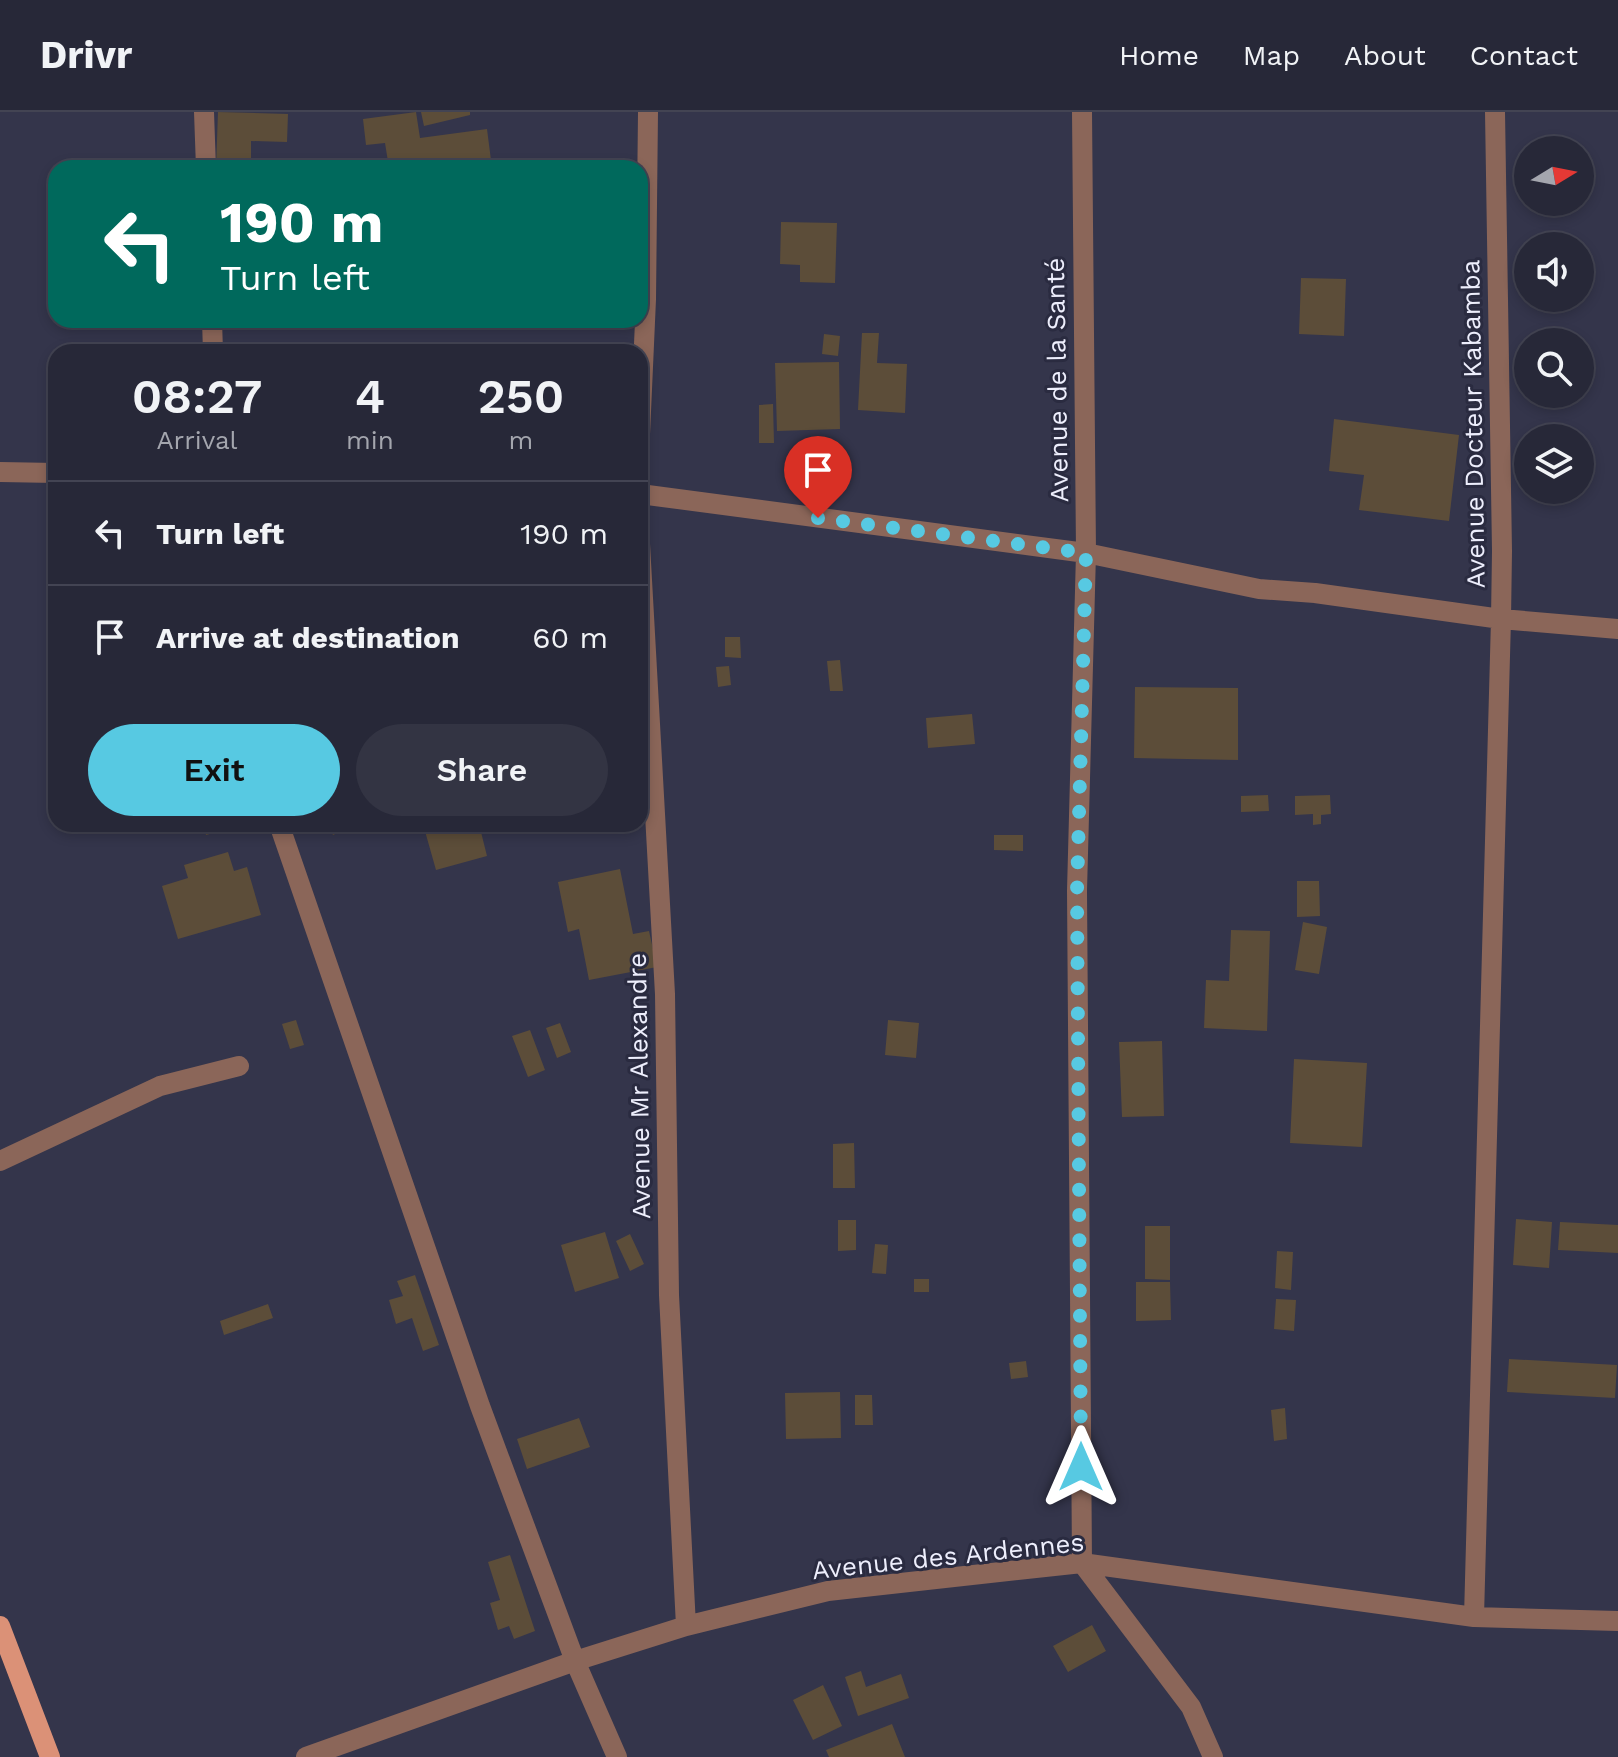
<!DOCTYPE html>
<meta charset="utf-8">
<style>
:root{--surface:#272838;--page:#333443;--text:#f1f3f6;--muted:#a4a6ae;--line:#434453;--accent:#57c9e2}
body{margin:0;font-family:"Work Sans",sans-serif;background:var(--page);color:var(--text);height:100vh;display:flex;flex-direction:column;font-size:30px;white-space:nowrap}
*{box-sizing:border-box;margin:0}
p{font-size:26px;color:var(--muted)}
.icon{flex:none;width:44px;height:44px;fill:none;stroke:currentColor;stroke-width:2;stroke-linecap:round;stroke-linejoin:round}
.map{position:relative;flex:1;overflow:hidden}
.details{position:absolute;left:48px;top:232px;width:600px;height:488px;display:flex;flex-direction:column;background:var(--surface);border-radius:24px;box-shadow:0 4px 12px #0003,0 0 0 2px var(--line)}
.details>*{flex:none}
.guide{position:absolute;left:48px;top:48px;width:600px;height:168px;border-radius:24px;box-shadow:0 4px 12px #0003,0 0 0 2px var(--line);background:#00695c;color:#fff;overflow:hidden}
.needle{width:52px;rotate:80deg}
.buttons{position:absolute;left:1514px;top:24px;display:grid;gap:16px}
.buttons a{display:grid;place-items:center;width:80px;height:80px;border-radius:50%;background:var(--surface);box-shadow:0 4px 12px #0003,0 0 0 2px var(--line);font-size:40px}
.pin{position:absolute;display:grid;place-items:center;width:68px;height:68px;color:#fff;margin:-82px -34px;border-radius:50% 50% 50% 0;rotate:-45deg;box-shadow:0 0 8px #0007}
.pin .icon{rotate:45deg}
.me{position:absolute;width:88px;margin:-44px;rotate:0deg;stroke-linejoin:round;filter:drop-shadow(0 0 6px #0008)}
.turn{display:flex;align-items:center;gap:28px;height:168px;padding:0 40px;font-size:36px}
.turn .icon{width:104px;height:104px;stroke-width:2.5}
.turn b{display:block;font-size:56px;line-height:68px}
.eta{display:flex;justify-content:space-evenly;align-items:center;height:136px;text-align:center}
.eta b{font-size:48px;font-weight:600;line-height:56px}
.cta{display:flex;gap:16px;margin-top:auto;padding:16px 40px}
.cta a{flex:1;height:92px;border-radius:48px;background:var(--accent);color:#111;font-size:32px;font-weight:600;line-height:92px;text-align:center}
.cta a+a{background:var(--page);color:var(--text)}
ul{padding:0;list-style:none}
li{display:flex;align-items:center;gap:24px;height:104px;padding:0 40px;border-top:2px solid var(--line)}
li div{flex:1}
li b{display:block;font-size:30px}
li em{font-style:normal}
header{display:flex;align-items:center;gap:48px;box-sizing:border-box;height:112px;padding:0 40px;background:var(--surface);border-bottom:2px solid var(--line)}
header strong{font-size:38px}
nav{display:flex;gap:44px;margin-inline-start:auto;font-size:28px}
.map>svg:first-child{display:block}
.building{fill:#5c4d39}
.lines{fill:none;stroke-linecap:round;stroke-linejoin:round}
.minor{stroke:#8b6659;stroke-width:20}
.major{stroke:#db9177;stroke-width:20}
.route{stroke:#57c9e2;stroke-width:14;stroke-dasharray:0 25.2}
.labels{text-anchor:middle;dominant-baseline:central;stroke-width:6;stroke-linejoin:round;paint-order:stroke}
.street-label{font-size:26px;fill:#edeefc;stroke:#2a2b40}
</style>
<header>
<strong>Drivr</strong>
<nav><a>Home</a><a>Map</a><a>About</a><a>Contact</a></nav>
</header>
<div class="map">
<svg width="1618" height="1645" viewBox="0 0 1618 1645">
<rect width="100%" height="100%" fill="#34354b"/>
<path class="building" d="M218 0 288 2 287 30 251 29V56H216Z
M416 0 420 26 487 17 492 56H389L385 31 366 33 363 7Z
M421 0H470V3L424 14Z
M781 110 837 111 835 171 800 170V153L780 152Z
M1301 166 1346 167 1344 224 1299 222Z
M862 221H879L877 251 907 252 905 301 858 298Z
M824 222 840 224 838 244 822 242Z
M839 250 840 317 777 319 775 251Z
M773 292 774 331H759V293Z
M1334 307 1459 323 1449 409 1359 398 1364 363 1329 359Z
M725 525H740L741 546 725 545Z
M840 548 843 579H830L827 549Z
M729 554 731 573 718 575 716 555Z
M1135 575 1238 576V648L1134 646Z
M972 602 975 632 928 636 926 606Z
M1268 683 1269 699 1241 700V684Z
M1330 683 1331 702 1321 703V712L1313 713V702L1295 703V684Z
M203 712H243V713L206 723Z
M328 712H356L333 723Z
M423 712H479L487 744 436 758Z
M994 723H1023V739L994 738Z
M228 740 234 759 247 755 261 803 178 827 162 774 188 766 184 753Z
M620 757 633 822 649 819 657 855 589 868 579 817 568 820 558 770Z
M1297 769H1319L1320 804 1297 805Z
M1303 810 1327 815 1319 862 1295 858Z
M1231 818 1270 819 1267 919 1204 916 1206 868 1229 869Z
M296 908 304 933 290 937 282 912Z
M888 908 919 911 916 946 885 943Z
M560 911 571 940 557 946 546 916Z
M530 918 545 958 528 965 512 924Z
M1162 929 1164 1004 1122 1005 1119 930Z
M1294 947 1367 951 1362 1035 1290 1031Z
M854 1031 855 1076H833V1032Z
M1516 1107 1552 1110 1549 1156 1513 1153Z
M838 1108H856V1138L838 1139Z
M1560 1110 1618 1113V1141L1558 1138Z
M1145 1114H1170V1168L1145 1167Z
M605 1120 619 1166 575 1180 561 1133Z
M630 1122 644 1152 630 1159 616 1129Z
M875 1132 888 1133 886 1162 872 1161Z
M1277 1139 1293 1140 1291 1178 1275 1176Z
M415 1163 439 1233 423 1239 412 1206 396 1212 389 1188 403 1184 397 1169Z
M914 1167H929V1180H914Z
M1136 1170H1170L1171 1208 1136 1209Z
M1276 1187 1296 1188 1294 1219 1274 1217Z
M268 1192 273 1206 224 1223 220 1209Z
M1509 1247 1617 1253 1615 1286 1507 1280Z
M1026 1249 1028 1265 1011 1267 1009 1251Z
M840 1280 841 1326 786 1327 785 1281Z
M855 1283H872L873 1313H855Z
M1285 1296 1287 1327 1274 1329 1271 1298Z
M579 1306 590 1335 527 1357 517 1327Z
M510 1443 535 1519 514 1527 509 1514 498 1518 490 1491 500 1488 488 1450Z
M1092 1513 1106 1539 1068 1560 1053 1534Z
M861 1559 866 1575 901 1562 909 1586 858 1604 845 1565Z
M823 1573 842 1614 813 1628 793 1588Z
M892 1612 905 1645H829L826 1638Z"/>
<g class="lines">
<path class="minor" d="M204 0 206 56
M1082 0 1086 441 1077 779 1082 1451 1191 1595 1213 1645
M1495 0 1502 439 1501 507 1618 517
M212 208 213 240
M640 322 646 187 648 0
M0 360 56 361
M640 382 1086 441 1259 477 1315 481 1501 507 1474 1505
M640 432 665 882 669 1183 686 1514
M279 712 480 1294 575 1549 617 1645
M0 1049 160 974 239 954
M306 1645 575 1549 686 1514 828 1479 1082 1451 1474 1505 1618 1509"/>
<path class="major" d="M0 1514 50 1645"/>
</g>
<g class="lines">
<path class="route" d="M818 406 1086 441 1077 779 1081 1355"/>
</g>
<g class="labels">
<g class="street-label">
<text transform="translate(1057 268) rotate(-91)">Avenue de la Santé</text>
<text transform="translate(1473 312) rotate(-91)">Avenue Docteur Kabamba</text>
<text transform="translate(639 974) rotate(-91)">Avenue Mr Alexandre</text>
<text transform="translate(948 1444) rotate(-6)">Avenue des Ardennes</text>
</g>
</g>
</svg>
<div class="buttons">
<a><svg class="needle" viewBox="-14 -14 28 28"><path d="M0-13l5 13h-10z" fill="#e53935"/><path d="M0 13l5-13h-10z" fill="#a4a6ae"/></svg></a>
<a><svg class="icon" aria-label="sound" viewBox="0 0 24 24"><path d="M4 9h4l5-4v14l-5-4H4zM17 9q2 3 0 6"/></svg></a>
<a><svg class="icon" aria-label="search" viewBox="0 0 24 24"><circle cx="10" cy="10" r="6"/><path d="M15 15l6 6"/></svg></a>
<a><svg class="icon" aria-label="layers" viewBox="0 0 24 24"><path d="M12 4l9 5-9 5-9-5zM3 14l9 5 9-5"/></svg></a>
</div>
<div class="pin" style="left:818px;top:406px;background:#d93025"><svg class="icon" aria-label="arrive" viewBox="0 0 24 24"><path d="M6 21V4h12l-3 4 3 4H6"/></svg></div>
<svg class="me" style="left:1081px;top:1355px" viewBox="-20 -20 40 40"><path d="M0-17L14 15 0 8-14 15z" fill="#57c9e2" stroke="#fff" stroke-width="4"/></svg>
<div class="guide">
<div class="turn"><svg class="icon" aria-label="left" viewBox="0 0 24 24"><path d="M17 20v-9H6M10 6l-5 5 5 5"/></svg><div><b>190 m</b>Turn left</div></div>
</div>
<section class="details">
<div class="eta">
<div><b>08:27</b><p>Arrival</p></div>
<div><b>4</b><p>min</p></div>
<div><b>250</b><p>m</p></div>
</div>
<ul>
<li><svg class="icon" aria-label="left" viewBox="0 0 24 24"><path d="M17 20v-9H6M10 6l-5 5 5 5"/></svg><div><b>Turn left</b></div><em>190 m</em></li>
<li><svg class="icon" aria-label="arrive" viewBox="0 0 24 24"><path d="M6 21V4h12l-3 4 3 4H6"/></svg><div><b>Arrive at destination</b></div><em>60 m</em></li>
</ul>
<div class="cta"><a>Exit</a><a>Share</a></div>
</section>
</div>
